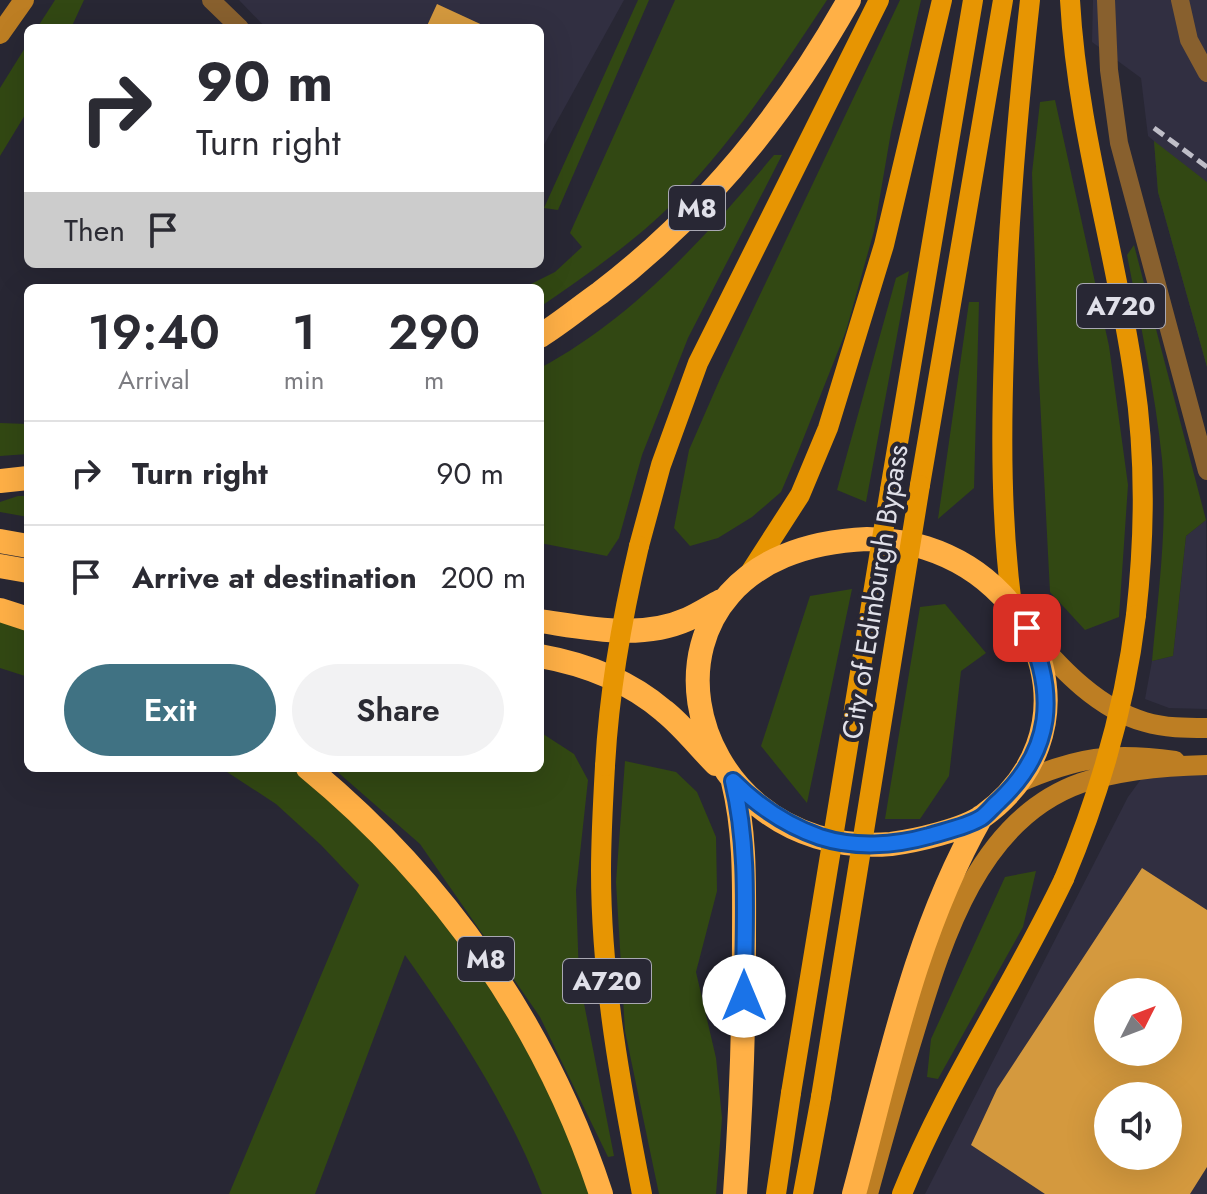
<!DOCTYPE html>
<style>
:root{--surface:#fff;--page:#f2f2f3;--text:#2b2b33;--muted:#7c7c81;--line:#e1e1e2;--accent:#407283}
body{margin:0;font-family:Jost,sans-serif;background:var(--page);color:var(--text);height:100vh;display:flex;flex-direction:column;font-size:30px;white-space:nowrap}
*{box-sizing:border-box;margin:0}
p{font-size:26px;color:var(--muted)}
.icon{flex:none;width:44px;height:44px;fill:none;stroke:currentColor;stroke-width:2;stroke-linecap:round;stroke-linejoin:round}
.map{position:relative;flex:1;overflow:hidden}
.sheet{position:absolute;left:24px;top:284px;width:520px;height:488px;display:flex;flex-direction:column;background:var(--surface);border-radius:12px;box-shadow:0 8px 32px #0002}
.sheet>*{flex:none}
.banner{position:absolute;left:24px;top:24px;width:520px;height:244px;border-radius:12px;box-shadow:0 8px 32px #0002;background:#fff;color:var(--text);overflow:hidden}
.needle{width:52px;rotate:48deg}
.buttons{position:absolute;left:1094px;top:978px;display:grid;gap:16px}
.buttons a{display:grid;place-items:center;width:88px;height:88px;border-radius:50%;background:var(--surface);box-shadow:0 8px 32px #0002;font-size:40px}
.pin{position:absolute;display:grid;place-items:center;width:68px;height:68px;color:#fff;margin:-34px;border-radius:16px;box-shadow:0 4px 12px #0006}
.me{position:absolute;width:88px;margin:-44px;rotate:0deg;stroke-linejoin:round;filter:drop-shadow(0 0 6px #0008)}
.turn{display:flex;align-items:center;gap:28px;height:168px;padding:0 40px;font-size:36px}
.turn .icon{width:104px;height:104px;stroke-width:2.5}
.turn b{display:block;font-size:56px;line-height:68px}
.then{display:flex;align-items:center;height:76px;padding:0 40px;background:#0003;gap:16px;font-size:30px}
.eta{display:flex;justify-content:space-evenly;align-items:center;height:136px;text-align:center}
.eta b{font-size:48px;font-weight:600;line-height:56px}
.cta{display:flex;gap:16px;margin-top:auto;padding:16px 40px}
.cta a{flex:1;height:92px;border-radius:48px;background:var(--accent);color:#fff;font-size:32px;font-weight:600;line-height:92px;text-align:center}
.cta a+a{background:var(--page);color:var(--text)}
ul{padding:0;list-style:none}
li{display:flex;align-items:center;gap:24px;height:104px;padding:0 40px;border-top:2px solid var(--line)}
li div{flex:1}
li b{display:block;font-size:30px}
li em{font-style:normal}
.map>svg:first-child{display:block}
.built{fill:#312f41;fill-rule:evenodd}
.green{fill:#324813}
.building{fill:#d4993e;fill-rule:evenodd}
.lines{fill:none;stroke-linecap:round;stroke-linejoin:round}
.street{stroke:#88602e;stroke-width:18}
.secondary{stroke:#bd7e23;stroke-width:20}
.primary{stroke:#e79502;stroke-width:20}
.highway{stroke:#ffb046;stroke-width:24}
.rail{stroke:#bfbec8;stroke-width:5;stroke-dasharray:12 6;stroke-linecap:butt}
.primary-bridge{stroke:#e79502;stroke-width:20}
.route-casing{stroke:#114b97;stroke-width:20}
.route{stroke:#1a73e8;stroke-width:14}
.labels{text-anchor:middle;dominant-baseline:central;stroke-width:8;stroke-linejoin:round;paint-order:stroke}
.shield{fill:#282734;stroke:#a9a8b3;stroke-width:2}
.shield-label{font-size:26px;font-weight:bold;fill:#e0e0e9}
.street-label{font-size:28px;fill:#e0e0e9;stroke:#282734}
</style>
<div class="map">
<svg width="1207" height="1194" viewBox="0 0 1207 1194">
<rect width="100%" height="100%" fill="#282734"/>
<path class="built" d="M239 0H624L540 152V28H266Z
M1093 0H1207V367L1158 192 1154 141 1148 136 1141 78 1092 42Z
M1206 520 1207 709 1169 708 1145 699 1152 661 1173 656 1186 536Z
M1207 765V1194H925L1128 797 1147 771ZM1108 992H1168V1052H1108ZM1108 1096H1168V1156H1108Z"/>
<path class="green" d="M55 0H84L71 28H37Z
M638 0H649L558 210 544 208Z
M675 0H827C781 70 734 140 675 201 637 240 585 276 540 307V288H523L555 272 582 247 570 233Z
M900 0H921L891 132 874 231 846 331 798 452 781 492 752 517 718 538 690 546 674 528 689 450 720 379Z
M28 43V110L0 156V88Z
M1055 100 1109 346 1128 485 1119 617 1085 630 1050 592 1038 360 1032 173 1040 102Z
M1154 141 1207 182V367L1158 192Z
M774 155H782L688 338 642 455 619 538 607 556 540 543V368C634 318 706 236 774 155Z
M1134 245 1206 520 1186 536 1173 656 1152 661C1158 596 1168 524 1162 459 1155 391 1140 322 1127 255Z
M909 271 866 502 837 490 896 278Z
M969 302H979L974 488 938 519Z
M0 423 28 424V454L0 456Z
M18 496H28V517L0 512V502Z
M852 589 807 803 761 746 810 596Z
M945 604 986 653 961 671 949 776 920 819H885L920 607Z
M0 610 28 619V677L0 668Z
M540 732 574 754 588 780 576 890 579 978 614 1156 608 1157 540 1017 420 844 333 768H540Z
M625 761 676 772 697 792 716 837 717 891 696 972 716 1058 722 1118 716 1194H659L625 1031 616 882Z
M221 768H308L465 931 601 1194H542C508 1107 459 1031 405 955L315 1194H229L359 885 321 845 276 804Z
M1036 871 1023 927 938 1079 927 1077 931 1039 1005 877Z"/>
<path class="building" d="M437 4 489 28H426Z
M1142 868 1207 910V1167L1190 1194H1045L971 1145 997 1089ZM1108 992H1168V1052H1108ZM1108 1096H1168V1156H1108Z"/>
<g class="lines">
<path class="street" d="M211 0 240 28
M1106 0 1109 70 1119 143 1207 471
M1180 0 1189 40 1207 73"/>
<path class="secondary" d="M0 34 24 0
M1032 635C1062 670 1099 709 1145 722 1165 728 1186 728 1207 728
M1018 783C1077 757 1112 752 1175 761
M868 1194C883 1139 898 1085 915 1030 943 938 979 819 1081 783 1119 770 1167 766 1207 765"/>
<path class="primary" d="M1070 0C1077 129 1116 251 1134 378 1146 457 1145 535 1136 615
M920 485 1003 0
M890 490 973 0
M639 546 661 465 698 363 879 0
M746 579 800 495 828 428 884 245 942 0
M1012 606C1001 521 1001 437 1004 351 1007 234 1017 117 1030 0
M605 766C603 801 601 836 601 871 601 980 621 1088 642 1194
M776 1194 791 1093
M803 1194 821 1097
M902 1194C946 1084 1013 986 1064 879"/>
<path class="highway" d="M540 336C561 323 580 307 600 293 705 213 785 114 849 0
M0 481 28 478
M867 539C887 540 907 542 926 548 1048 587 1093 736 983 816 964 830 914 841 891 844 674 863 605 550 867 539Z
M0 541 28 546
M0 566 28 571
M0 610 28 619
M540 621C588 628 641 640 688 619 699 614 710 607 721 601
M540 656C585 664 629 681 664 711 683 726 699 747 716 764
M308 768C444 880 546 1026 601 1194
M733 782C746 835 744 887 744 941 744 1026 741 1110 735 1194
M854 1194C889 1065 914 935 981 817"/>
<path class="rail" d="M1154 128 1207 167"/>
<path class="primary-bridge" d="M605 766C609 692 622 618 639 546
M1064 879C1100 793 1125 708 1136 615
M791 1093 890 490
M821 1097 920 485"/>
</g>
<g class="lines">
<defs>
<path id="route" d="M744 996C744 924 750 851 733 781 758 806 785 825 820 837 854 848 894 846 929 836 945 831 966 827 981 818 987 814 993 806 999 801 1053 750 1057 694 1027 628"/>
</defs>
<use href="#route" class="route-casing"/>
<use href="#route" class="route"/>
</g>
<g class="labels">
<g class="shield">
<rect x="669" y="186" width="56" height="44" rx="6"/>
<rect x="1077" y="284" width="88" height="44" rx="6"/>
<rect x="458" y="937" width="56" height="44" rx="6"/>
<rect x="563" y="959" width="88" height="44" rx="6"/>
</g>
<g class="shield-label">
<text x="697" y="208">M8</text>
<text x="1121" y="306">A720</text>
<text x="486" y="959">M8</text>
<text x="607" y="981">A720</text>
</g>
<g class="street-label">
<text transform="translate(875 592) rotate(-81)">City of Edinburgh Bypass</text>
</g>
</g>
</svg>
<div class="buttons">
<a><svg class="needle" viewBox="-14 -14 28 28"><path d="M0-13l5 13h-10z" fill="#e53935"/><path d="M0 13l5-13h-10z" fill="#7c7c81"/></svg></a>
<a><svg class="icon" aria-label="sound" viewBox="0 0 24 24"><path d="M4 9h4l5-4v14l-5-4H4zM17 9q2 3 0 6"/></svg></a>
</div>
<div class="pin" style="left:1027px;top:628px;background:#d93025"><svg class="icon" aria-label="arrive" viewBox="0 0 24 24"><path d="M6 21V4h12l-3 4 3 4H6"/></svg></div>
<svg class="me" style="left:744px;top:996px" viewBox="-20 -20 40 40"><circle r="19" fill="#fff"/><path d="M0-13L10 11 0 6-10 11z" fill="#1a73e8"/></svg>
<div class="banner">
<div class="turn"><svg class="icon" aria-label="right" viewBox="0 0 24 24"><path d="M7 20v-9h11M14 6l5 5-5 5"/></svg><div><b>90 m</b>Turn right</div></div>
<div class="then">Then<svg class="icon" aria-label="arrive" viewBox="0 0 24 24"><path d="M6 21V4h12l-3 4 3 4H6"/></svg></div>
</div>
<section class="sheet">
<div class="eta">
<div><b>19:40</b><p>Arrival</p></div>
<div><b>1</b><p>min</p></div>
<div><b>290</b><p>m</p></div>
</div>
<ul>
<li><svg class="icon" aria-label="right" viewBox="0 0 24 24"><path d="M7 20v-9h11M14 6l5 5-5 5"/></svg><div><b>Turn right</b></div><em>90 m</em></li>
<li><svg class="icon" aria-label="arrive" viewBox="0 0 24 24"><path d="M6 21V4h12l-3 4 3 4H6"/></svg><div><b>Arrive at destination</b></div><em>200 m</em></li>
</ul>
<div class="cta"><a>Exit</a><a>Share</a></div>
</section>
</div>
